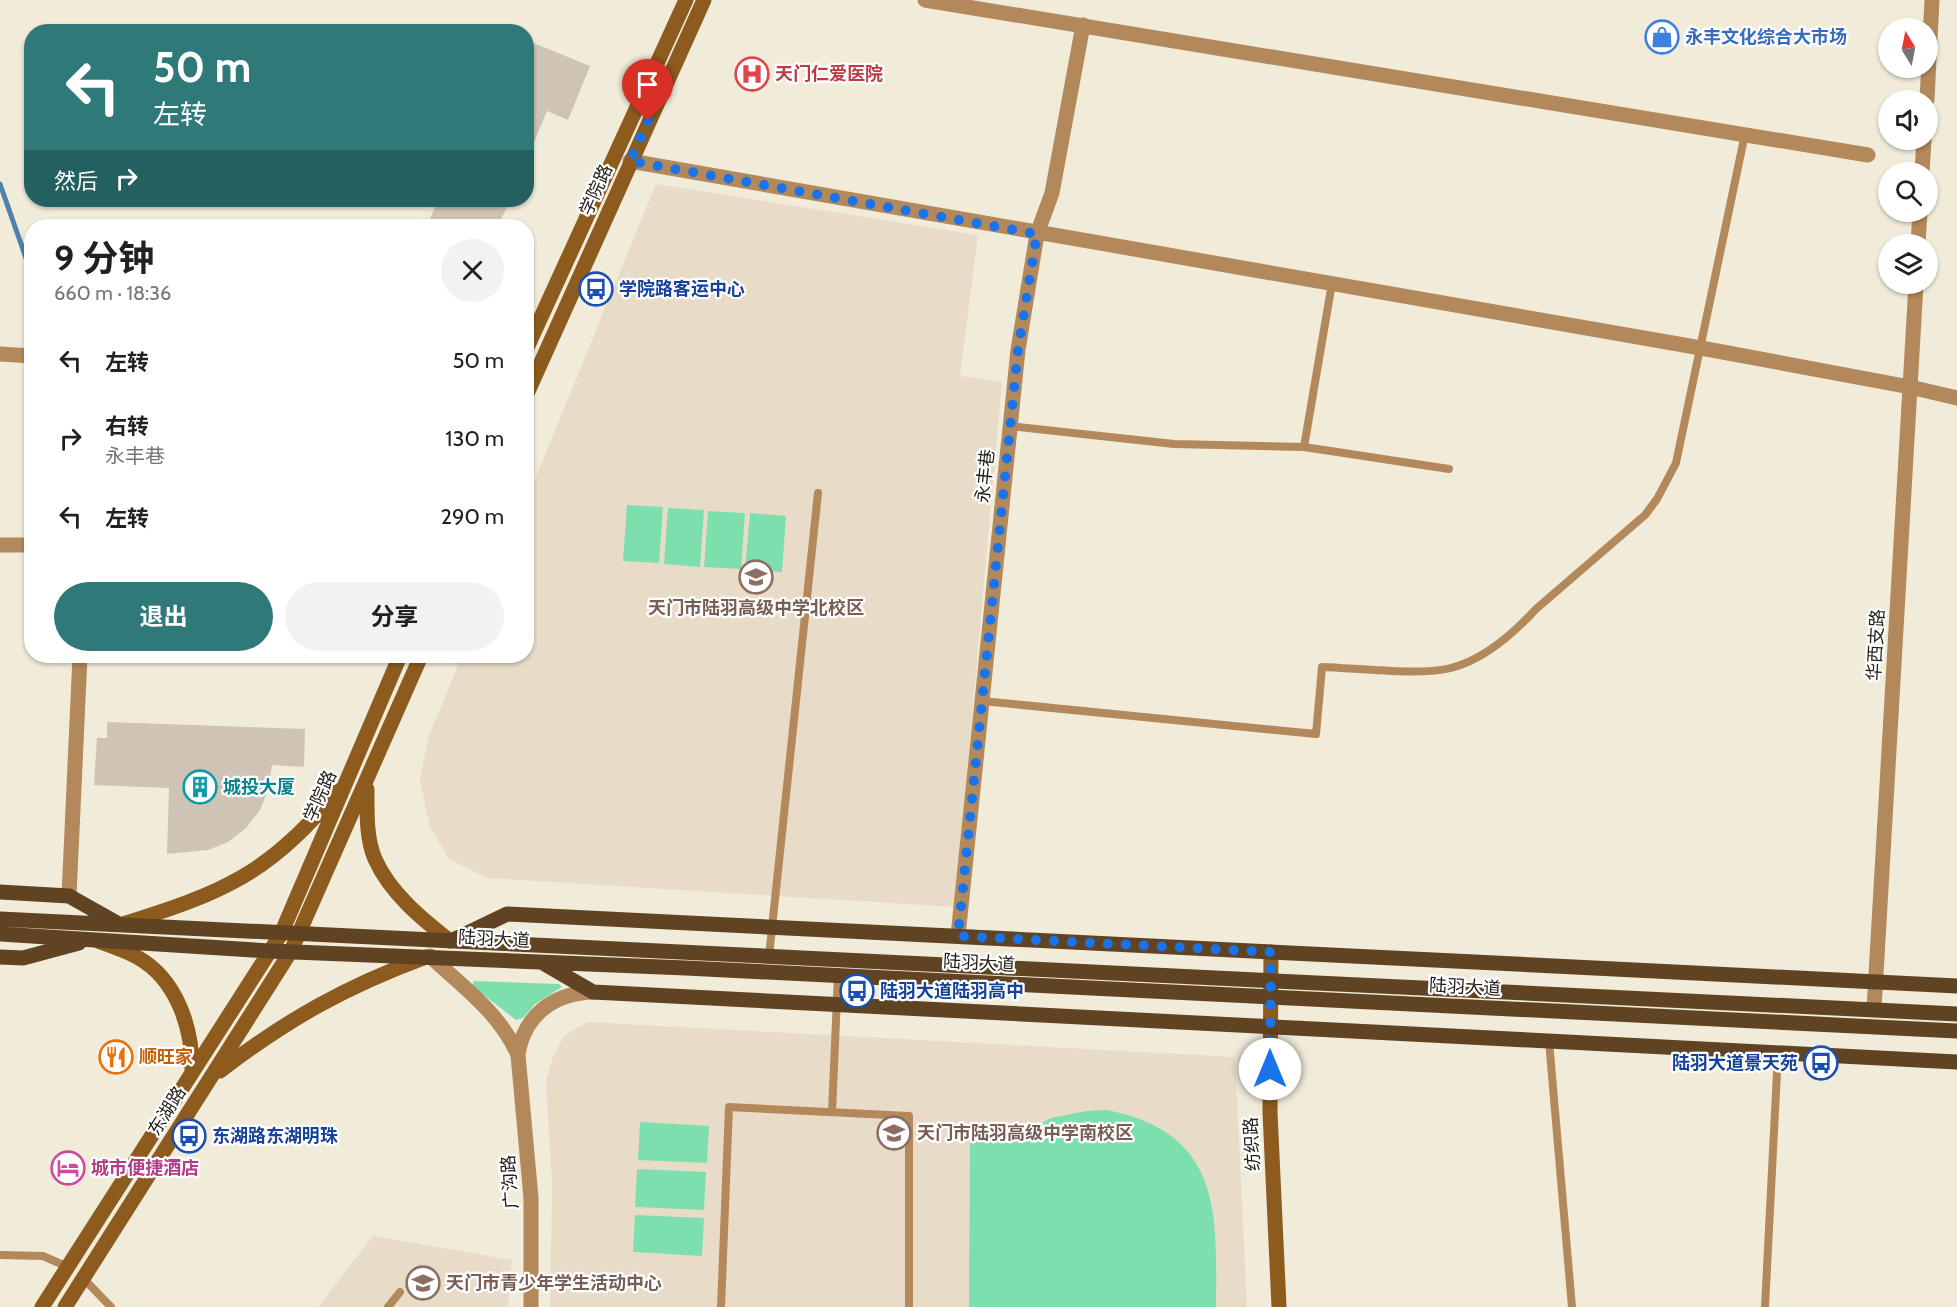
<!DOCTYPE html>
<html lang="zh">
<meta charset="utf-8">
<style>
:root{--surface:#fff;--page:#f2f2f2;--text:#202124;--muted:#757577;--accent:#2f7978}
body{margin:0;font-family:Cabin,"Noto Sans SC",sans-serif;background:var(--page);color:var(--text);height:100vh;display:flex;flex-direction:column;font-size:22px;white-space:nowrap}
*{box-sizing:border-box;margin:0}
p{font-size:20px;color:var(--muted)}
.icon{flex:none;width:33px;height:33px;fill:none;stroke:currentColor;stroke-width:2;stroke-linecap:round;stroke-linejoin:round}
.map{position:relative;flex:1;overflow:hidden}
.details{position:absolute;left:24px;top:219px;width:510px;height:444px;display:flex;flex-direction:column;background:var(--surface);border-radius:24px;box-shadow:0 2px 4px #0004}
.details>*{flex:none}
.banner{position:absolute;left:24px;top:24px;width:510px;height:183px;border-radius:24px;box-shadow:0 2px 4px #0004;background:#2f7978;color:#fff;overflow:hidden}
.needle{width:39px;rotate:350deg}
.controls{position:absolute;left:1878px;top:18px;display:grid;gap:12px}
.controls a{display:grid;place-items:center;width:60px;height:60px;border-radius:50%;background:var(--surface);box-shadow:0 2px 4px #0004;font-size:30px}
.pin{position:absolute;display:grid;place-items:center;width:51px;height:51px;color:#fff;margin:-62px -26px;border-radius:50% 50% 50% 0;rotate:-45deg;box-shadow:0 0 6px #0007}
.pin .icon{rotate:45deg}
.me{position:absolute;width:66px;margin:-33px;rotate:0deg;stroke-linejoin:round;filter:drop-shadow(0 0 4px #0008)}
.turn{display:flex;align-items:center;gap:21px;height:126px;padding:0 30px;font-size:27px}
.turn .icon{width:78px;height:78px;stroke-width:2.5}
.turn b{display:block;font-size:42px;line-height:51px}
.then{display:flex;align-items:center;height:57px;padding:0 30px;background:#0003;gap:12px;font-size:22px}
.round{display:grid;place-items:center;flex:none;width:63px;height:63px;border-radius:32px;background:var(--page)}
.head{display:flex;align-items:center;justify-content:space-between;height:102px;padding:0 30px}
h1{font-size:36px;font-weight:700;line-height:45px}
.button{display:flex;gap:12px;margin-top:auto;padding:12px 30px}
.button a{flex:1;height:69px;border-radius:36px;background:var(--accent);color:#fff;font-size:24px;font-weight:700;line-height:69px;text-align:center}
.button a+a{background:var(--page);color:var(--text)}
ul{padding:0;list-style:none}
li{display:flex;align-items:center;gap:18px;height:78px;padding:0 30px}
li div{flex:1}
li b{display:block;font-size:22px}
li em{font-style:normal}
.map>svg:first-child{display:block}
.education{fill:#e8dcc8}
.green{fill:#7edfae}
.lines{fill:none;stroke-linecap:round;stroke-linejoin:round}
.stream{stroke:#5081ae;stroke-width:5}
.building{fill:#cfc3b5}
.lane{stroke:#b3885a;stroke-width:8}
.street{stroke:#b3885a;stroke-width:15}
.secondary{stroke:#8c5b1d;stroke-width:15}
.primary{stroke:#604323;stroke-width:15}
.route{stroke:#1a73e8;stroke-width:10;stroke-dasharray:0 18}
.labels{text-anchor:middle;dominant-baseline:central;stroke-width:4.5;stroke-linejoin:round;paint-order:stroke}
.shop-label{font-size:18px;font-weight:bold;fill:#366cbe;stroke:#fff;text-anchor:start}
.health-label{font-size:18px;font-weight:bold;fill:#be3a42;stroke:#fff;text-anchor:start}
.street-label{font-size:18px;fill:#201e18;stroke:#fff}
.transit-label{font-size:18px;font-weight:bold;fill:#164399;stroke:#fff;text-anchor:start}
.education-label{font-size:18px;font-weight:bold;fill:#785e54;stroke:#fff;text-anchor:start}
.culture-label{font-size:18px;font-weight:bold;fill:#0d838f;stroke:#fff;text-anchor:start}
.food-label{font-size:18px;font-weight:bold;fill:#c56008;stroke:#fff;text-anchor:start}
.hotel-label{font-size:18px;font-weight:bold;fill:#b23c85;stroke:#fff;text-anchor:start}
</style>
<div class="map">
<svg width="1957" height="1307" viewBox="0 0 1957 1307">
<rect width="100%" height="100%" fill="#f1ebda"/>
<path class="education" d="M656 184 978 235 960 376 1002 382 955 907 487 878 449 859 430 827 420 780 428 738 462 656H526L527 499Z
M588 1022 1235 1057 1247 1307H550L552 1184 546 1081 553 1057 564 1036Z
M373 1236 512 1260 508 1307H318Z"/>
<path class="green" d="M627 505 663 507 659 563 623 561Z
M668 508 704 510 700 567 664 564Z
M708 511 745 513 741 569 704 567Z
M750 513 786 516 782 572 745 570Z
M474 981 559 984 562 987 535 1004 523 1018 516 1020 472 986Z
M1107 1110C1222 1133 1217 1212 1216 1307H969L970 1137 1019 1136 1051 1118 1087 1111Z
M640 1122 709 1126 707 1163 638 1160Z
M637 1169 706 1172 704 1210 635 1207Z
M635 1215 704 1218 702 1256 633 1252Z"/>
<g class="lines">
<path class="stream" d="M0 184 32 275"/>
</g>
<path class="building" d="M526 40 590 66 568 120 547 111 527 159Z
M438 200H510L498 226H427Z
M107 722 305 729 304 767 272 765 268 790 260 810 246 828 228 842 208 850 167 854 169 788 94 785 97 738H107Z"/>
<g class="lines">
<path class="lane" d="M1010 426 1174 444 1304 447 1449 469
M1304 447 1332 283
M982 701 1316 734 1322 667C1356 668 1421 676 1451 668 1483 660 1514 633 1536 609L1645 515 1657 499 1676 463 1745 134
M769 956 818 493
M1549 1041 1572 1307
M832 1112 838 975
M0 1255 43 1256 68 1267
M83 1278 111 1307
M388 1307 400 1292
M721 1307 729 1107 909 1116V1307
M1765 1307 1778 1053"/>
<path class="street" d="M925 0 1868 155
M1927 100 1932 0
M630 161 1701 348 1910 387 1957 398
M1922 172 1924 140
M1918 244 1920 212
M0 354 32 356
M0 545H32
M69 896 80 656
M958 936 1018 350 1037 234 1052 193 1083 25
M430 956C462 986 500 1013 518 1055
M1874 1009 1916 284
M531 1307V1198L518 1055C524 1015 554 993 593 992"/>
<path class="secondary" d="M526 350 686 0
M526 396 704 0
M367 789C367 811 366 839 375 859 390 893 422 919 450 941
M123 924C220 894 272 873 337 791
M98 941C111 946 125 950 137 957 177 979 193 1029 192 1072
M1271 952 1270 1112 1279 1307
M220 1071C288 1019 345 987 426 957
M42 1307 281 934 400 656
M65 1307 291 951 421 656"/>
<path class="primary" d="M0 892 69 896 117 923
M0 919 1957 1014
M0 934 270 951 686 968 1957 1031
M453 940 507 914 1957 986
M0 957 23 958 79 943
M543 963 593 992 1957 1062"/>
</g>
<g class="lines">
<path class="route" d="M648 121 630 161 1037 234 1018 350 958 936 1271 952 1270 1069"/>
</g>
<defs>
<symbol id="shop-ring" viewBox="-11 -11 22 22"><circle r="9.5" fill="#fff" stroke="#3f7fe0" stroke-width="1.5"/><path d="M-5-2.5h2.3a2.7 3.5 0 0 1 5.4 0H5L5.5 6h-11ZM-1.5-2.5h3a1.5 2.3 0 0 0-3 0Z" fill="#3f7fe0"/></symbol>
<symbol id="hospital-ring" viewBox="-11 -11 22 22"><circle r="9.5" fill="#fff" stroke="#e0444e" stroke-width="1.5"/><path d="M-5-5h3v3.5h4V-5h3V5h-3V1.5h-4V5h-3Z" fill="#e0444e"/></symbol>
<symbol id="bus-ring" viewBox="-11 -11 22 22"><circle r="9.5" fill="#fff" stroke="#1a4fb4" stroke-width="1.5"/><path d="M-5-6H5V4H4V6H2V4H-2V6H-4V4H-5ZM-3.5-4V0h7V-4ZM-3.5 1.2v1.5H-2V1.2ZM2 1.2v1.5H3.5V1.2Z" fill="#1a4fb4"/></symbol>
<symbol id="school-ring" viewBox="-11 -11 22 22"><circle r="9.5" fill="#fff" stroke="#8d6e63" stroke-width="1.5"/><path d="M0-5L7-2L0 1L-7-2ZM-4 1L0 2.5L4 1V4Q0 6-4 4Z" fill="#8d6e63"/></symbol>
<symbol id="building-ring" viewBox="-11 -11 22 22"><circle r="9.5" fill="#fff" stroke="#0f9aa8" stroke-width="1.5"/><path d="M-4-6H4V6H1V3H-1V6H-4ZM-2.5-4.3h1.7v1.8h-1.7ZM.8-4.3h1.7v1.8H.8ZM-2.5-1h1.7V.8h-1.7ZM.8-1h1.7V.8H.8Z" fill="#0f9aa8"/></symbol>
<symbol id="restaurant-ring" viewBox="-11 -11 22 22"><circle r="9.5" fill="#fff" stroke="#e8710a" stroke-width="1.5"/><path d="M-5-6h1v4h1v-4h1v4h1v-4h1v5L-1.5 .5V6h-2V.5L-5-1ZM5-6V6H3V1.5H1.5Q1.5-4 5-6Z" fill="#e8710a"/></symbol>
<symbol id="hotel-ring" viewBox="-11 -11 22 22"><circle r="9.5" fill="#fff" stroke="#d1479c" stroke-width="1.5"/><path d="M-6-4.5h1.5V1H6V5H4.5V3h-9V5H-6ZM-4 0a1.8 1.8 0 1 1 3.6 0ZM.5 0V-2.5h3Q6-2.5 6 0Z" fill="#d1479c"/></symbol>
</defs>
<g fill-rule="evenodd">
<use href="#shop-ring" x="1643" y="18" width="38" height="38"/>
<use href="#hospital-ring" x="733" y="55" width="38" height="38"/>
<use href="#bus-ring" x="577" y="270" width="38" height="38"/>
<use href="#school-ring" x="737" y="558" width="38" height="38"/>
<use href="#building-ring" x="181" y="768" width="38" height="38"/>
<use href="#bus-ring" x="838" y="972" width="38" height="38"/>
<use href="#restaurant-ring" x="97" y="1038" width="38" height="38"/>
<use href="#bus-ring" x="1802" y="1044" width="38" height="38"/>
<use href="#school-ring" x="875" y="1114" width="38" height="38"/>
<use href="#bus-ring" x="170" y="1117" width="38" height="38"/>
<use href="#hotel-ring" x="49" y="1149" width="38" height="38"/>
<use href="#school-ring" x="404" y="1264" width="38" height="38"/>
</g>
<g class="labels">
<g class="shop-label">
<text x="1685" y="37">永丰文化综合大市场</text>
</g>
<g class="health-label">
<text x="775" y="74">天门仁爱医院</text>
</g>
<g class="street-label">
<text transform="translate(596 190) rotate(-66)">学院路</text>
<text transform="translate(985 476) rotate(-84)">永丰巷</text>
<text transform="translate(1876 645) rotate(-87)">华西支路</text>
<text transform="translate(320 796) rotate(-66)">学院路</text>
<text transform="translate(494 939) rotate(3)">陆羽大道</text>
<text transform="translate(979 963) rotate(3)">陆羽大道</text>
<text transform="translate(1465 987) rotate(3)">陆羽大道</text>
<text transform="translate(167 1111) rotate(-58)">东湖路</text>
<text transform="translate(1252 1144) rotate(-93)">纺织路</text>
<text transform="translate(510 1182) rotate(-94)">广沟路</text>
</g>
<g class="transit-label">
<text x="619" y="289">学院路客运中心</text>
<text x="880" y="991">陆羽大道陆羽高中</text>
<text x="1798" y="1063" text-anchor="end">陆羽大道景天苑</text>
<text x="212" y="1136">东湖路东湖明珠</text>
</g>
<g class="education-label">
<text x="756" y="608" text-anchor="middle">天门市陆羽高级中学北校区</text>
<text x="917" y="1133">天门市陆羽高级中学南校区</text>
<text x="446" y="1283">天门市青少年学生活动中心</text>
</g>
<g class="culture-label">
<text x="223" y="787">城投大厦</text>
</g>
<g class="food-label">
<text x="139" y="1057">顺旺家</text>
</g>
<g class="hotel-label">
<text x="91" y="1168">城市便捷酒店</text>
</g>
</g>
</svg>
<div class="controls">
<a><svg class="needle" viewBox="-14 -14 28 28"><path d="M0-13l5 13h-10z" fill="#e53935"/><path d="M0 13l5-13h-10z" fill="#757577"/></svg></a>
<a><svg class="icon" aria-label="sound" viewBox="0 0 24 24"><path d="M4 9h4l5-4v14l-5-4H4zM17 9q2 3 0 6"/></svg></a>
<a><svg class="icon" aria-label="search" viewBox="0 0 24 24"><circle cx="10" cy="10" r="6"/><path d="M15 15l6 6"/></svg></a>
<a><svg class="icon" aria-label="layers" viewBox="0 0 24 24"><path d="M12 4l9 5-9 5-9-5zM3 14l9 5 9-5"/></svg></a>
</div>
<div class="pin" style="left:648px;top:121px;background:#d93025"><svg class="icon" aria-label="arrive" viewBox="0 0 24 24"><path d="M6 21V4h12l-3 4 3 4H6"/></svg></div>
<svg class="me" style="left:1270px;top:1069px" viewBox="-20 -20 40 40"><circle r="19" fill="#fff"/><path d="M0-13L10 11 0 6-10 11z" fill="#1a73e8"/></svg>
<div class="banner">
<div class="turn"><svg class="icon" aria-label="left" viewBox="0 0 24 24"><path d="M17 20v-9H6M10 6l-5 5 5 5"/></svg><div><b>50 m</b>左转</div></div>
<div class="then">然后<svg class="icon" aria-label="right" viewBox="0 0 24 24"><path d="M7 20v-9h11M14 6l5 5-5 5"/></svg></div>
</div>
<section class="details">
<div class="head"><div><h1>9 分钟</h1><p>660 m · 18:36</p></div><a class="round"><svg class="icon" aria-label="close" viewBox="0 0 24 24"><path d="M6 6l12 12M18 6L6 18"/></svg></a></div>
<ul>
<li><svg class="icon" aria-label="left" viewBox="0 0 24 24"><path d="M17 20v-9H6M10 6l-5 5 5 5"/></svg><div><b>左转</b></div><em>50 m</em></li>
<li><svg class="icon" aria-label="right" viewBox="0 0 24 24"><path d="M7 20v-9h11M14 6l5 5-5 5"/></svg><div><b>右转</b><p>永丰巷</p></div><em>130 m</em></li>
<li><svg class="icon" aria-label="left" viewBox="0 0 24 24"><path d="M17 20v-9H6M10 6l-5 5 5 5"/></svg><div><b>左转</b></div><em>290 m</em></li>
</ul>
<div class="button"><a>退出</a><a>分享</a></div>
</section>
</div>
